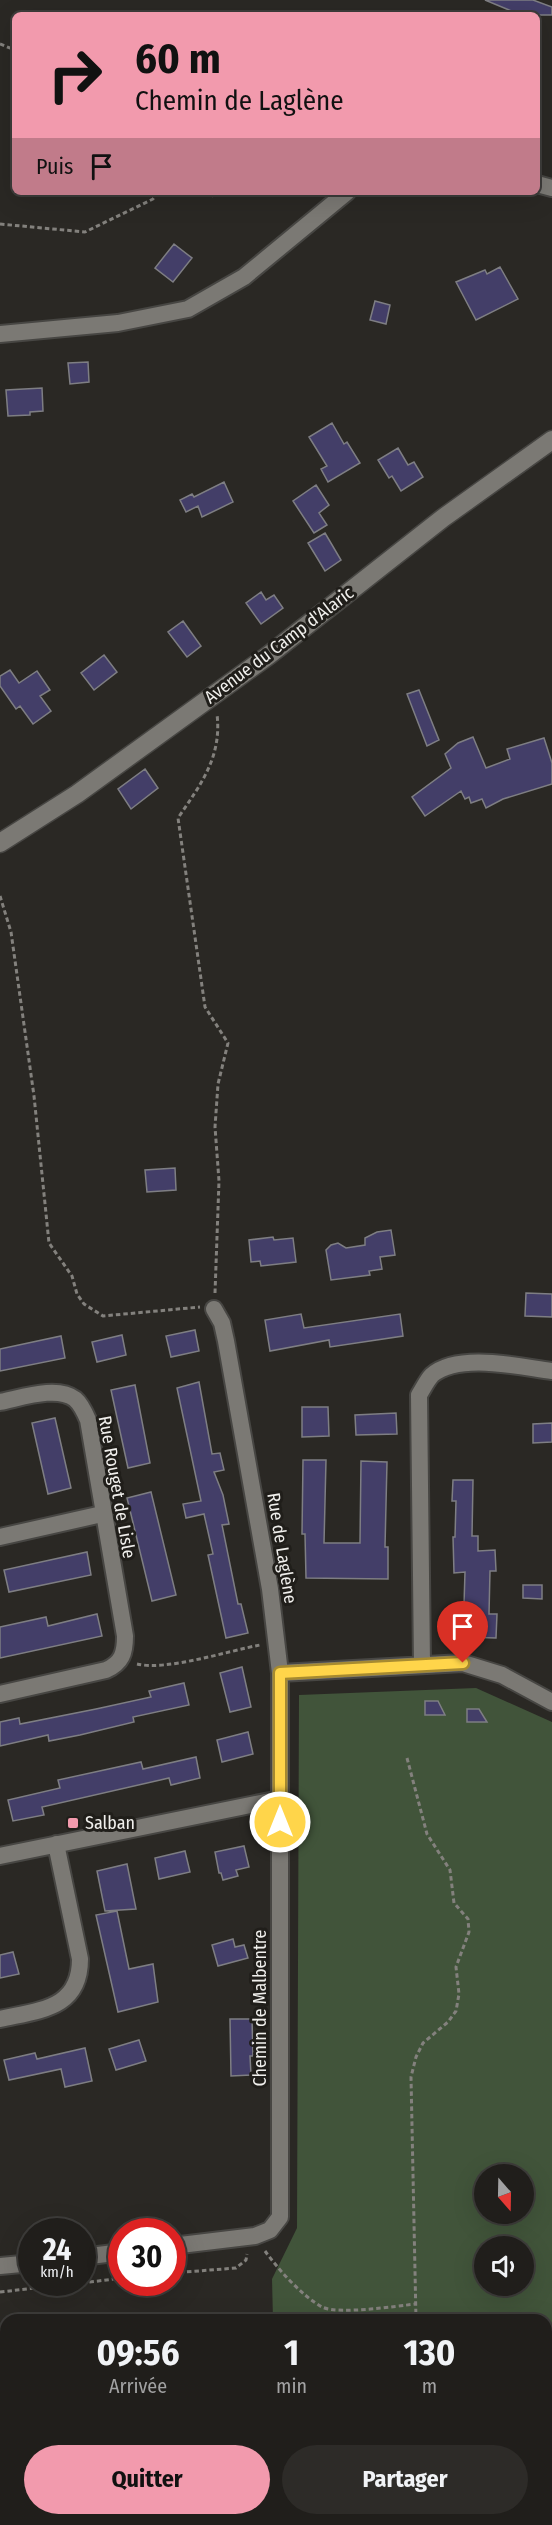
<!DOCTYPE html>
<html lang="fr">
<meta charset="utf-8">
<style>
:root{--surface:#201e1b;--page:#2d2b28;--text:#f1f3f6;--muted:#a2a2a3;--line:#3d3c3a;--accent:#f29aad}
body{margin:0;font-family:"Fira Sans Condensed",sans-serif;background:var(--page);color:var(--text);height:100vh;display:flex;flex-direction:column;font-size:22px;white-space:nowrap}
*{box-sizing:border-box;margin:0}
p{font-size:20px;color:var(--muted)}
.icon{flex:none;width:33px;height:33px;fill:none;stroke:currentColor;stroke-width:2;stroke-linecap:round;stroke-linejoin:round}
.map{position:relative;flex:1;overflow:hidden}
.drawer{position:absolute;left:0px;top:2314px;width:552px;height:212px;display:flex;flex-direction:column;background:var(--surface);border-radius:18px 18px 0 0;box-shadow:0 6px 24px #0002,0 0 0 2px var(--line)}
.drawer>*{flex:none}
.banner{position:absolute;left:12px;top:12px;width:528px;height:183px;border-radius:9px;box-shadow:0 6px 24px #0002,0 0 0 2px var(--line);background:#f29aad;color:#111;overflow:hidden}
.needle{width:39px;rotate:160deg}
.fabs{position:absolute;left:474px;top:2164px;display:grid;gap:12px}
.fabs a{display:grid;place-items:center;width:60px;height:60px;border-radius:50%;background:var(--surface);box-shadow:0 6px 24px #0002,0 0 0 2px var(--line);font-size:30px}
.speed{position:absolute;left:18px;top:2218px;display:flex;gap:12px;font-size:30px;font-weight:700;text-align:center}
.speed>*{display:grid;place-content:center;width:78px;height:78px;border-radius:50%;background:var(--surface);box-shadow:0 6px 24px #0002,0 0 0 2px var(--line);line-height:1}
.speed small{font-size:15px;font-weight:400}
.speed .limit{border:9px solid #d22;background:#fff;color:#111}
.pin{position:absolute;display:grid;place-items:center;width:51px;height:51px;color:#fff;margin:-62px -26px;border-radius:50% 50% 50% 0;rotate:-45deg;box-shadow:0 0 6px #0007}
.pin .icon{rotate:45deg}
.me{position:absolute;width:66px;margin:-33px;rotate:0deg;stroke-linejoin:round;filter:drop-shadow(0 0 4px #0008)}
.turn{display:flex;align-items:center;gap:21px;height:126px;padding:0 24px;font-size:27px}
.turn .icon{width:78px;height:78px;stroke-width:2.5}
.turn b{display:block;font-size:42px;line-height:51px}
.then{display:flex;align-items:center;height:57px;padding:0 24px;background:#0003;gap:12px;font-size:22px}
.eta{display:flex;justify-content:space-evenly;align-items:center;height:102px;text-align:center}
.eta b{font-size:36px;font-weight:700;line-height:42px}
.cta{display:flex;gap:12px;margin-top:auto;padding:12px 24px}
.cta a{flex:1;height:69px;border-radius:36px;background:var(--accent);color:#111;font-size:24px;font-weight:700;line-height:69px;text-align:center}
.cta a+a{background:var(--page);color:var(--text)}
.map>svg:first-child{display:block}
.green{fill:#41543a;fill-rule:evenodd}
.building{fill:#433e68;stroke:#7e7e83;stroke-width:1.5}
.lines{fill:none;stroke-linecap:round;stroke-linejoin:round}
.street-casing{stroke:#474643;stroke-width:20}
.secondary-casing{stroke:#474643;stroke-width:21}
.path{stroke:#83817d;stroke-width:3;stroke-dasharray:4.5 3;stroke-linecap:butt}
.street{stroke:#7b7974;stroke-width:16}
.secondary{stroke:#7b7974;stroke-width:18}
.route-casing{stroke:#a68a30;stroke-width:15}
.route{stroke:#ffd54a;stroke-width:10}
.poi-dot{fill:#f29aad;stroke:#201e1a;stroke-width:2}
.labels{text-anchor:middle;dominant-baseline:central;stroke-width:6;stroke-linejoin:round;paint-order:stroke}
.street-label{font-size:18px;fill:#f0efec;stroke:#201e1a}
.poi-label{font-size:18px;fill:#f0efec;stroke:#201e1a;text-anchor:start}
</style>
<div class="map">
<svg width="552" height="2525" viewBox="0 0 552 2525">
<rect width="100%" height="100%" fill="#2a2824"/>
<path class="green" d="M476 1688 552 1722V2525H276V2520H546V2320H273L272 2279 297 2228 299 1695ZM484 2175H524V2214H484ZM484 2247H524V2286H484Z"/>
<path class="building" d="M485 0H533L552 7V15H521Z
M174 244 192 258 173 282 155 268Z
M500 267 518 299 476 320 456 282 485 270 487 274Z
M375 301 390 305 386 324 370 320Z
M88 362 89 382 70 384 68 363Z
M42 388 43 411 30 412V415L8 416 6 390Z
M332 423 344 444 347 442 360 463 328 482 321 469 327 466 309 437Z
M398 448 408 465 414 462 423 477 401 491 392 476 389 478 378 460Z
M224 482 233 502 202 517 198 506 186 512 180 500 192 494 194 497Z
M316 485 329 505 319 513 327 525 314 533 293 501Z
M325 533 341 560 325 571 308 543Z
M261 592 266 600 274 595 283 608 261 624 246 603Z
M183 621 201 646 187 657 168 632Z
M104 655 117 672 94 690 81 673Z
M10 670 19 683 37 671 50 690 40 696 51 711 33 724 20 706 16 709 0 686V676Z
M419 690 439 740 427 746 407 694Z
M473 737 486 768 510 759 507 749 544 738 552 763V784L503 799 486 808 482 799 471 803 469 797 465 799 461 791 425 816 412 797 451 768 445 754 458 743Z
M145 769 158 788 131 809 118 789Z
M175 1168 176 1190 147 1192 145 1170Z
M391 1230 395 1255 380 1257 382 1269 369 1271 370 1275 331 1280 326 1250 331 1245 338 1243 346 1248 365 1245V1238L377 1232Z
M273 1237 274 1240 293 1238 296 1262 261 1266 260 1261 251 1262 249 1240Z
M526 1293 552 1294V1317L525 1316Z
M301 1314 304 1328 400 1314 403 1336 330 1347 329 1340 270 1351 265 1320Z
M195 1330 199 1351 171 1357 166 1336Z
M122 1335 126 1355 97 1362 92 1342Z
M61 1336 65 1358 0 1371V1349Z
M199 1382 212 1454 220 1453 224 1470 214 1472 223 1495 229 1524 222 1525 238 1604H241L248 1633 226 1638 208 1555 213 1554 204 1514 186 1518 183 1504 201 1501 177 1388Z
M135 1385 150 1463 128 1468 111 1390Z
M302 1407H328L329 1436 302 1437Z
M396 1413 397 1434 356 1435 355 1415Z
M55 1418 71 1488 48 1494 32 1423Z
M552 1423V1442L533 1443V1424Z
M303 1460H326L324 1543H360L361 1461 387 1462 385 1547H388V1579L306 1578 305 1534H302Z
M453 1480H473L472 1536H478V1551L495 1550 496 1571H490L489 1614H497L496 1638 463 1637 465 1572 454 1573 453 1537H455L456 1501H452Z
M151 1492 176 1595 152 1601 127 1498Z
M87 1552 91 1575 9 1592 4 1570Z
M523 1585H542V1599L523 1598Z
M97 1614 102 1636 0 1658V1627L46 1617 48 1626Z
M242 1667 251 1707 230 1712 220 1673Z
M184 1683 189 1705 133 1717 134 1722 80 1735 49 1741 48 1735 0 1746V1722L19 1718 20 1724 96 1709 151 1697 149 1691Z
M425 1701H438L445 1715H425Z
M467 1709H479L487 1722H467Z
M248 1732 253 1754 222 1762 217 1740Z
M196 1757 200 1778 171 1785 169 1778 42 1807 44 1815 13 1821 8 1800 60 1788 58 1780 141 1762 143 1769Z
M244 1846 249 1867 236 1870 238 1876 223 1880 221 1873H219L215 1852Z
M185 1851 190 1872 159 1879 155 1858Z
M127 1864 136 1909 105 1911 97 1871Z
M117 1911 129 1969 153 1964 158 2002 118 2012 96 1915Z
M233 1939 235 1947 244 1945 248 1958 218 1966 212 1945Z
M13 1952 19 1974 0 1978V1955Z
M230 2019H252L253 2056H250L251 2075 231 2076Z
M139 2040 146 2061 116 2070 109 2049Z
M85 2048 92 2081 65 2087 61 2069 9 2080 4 2060 35 2053 37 2059Z"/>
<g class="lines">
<defs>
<path id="street" d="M537 184 552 188
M0 334 118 323 188 309 244 277 347 192
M0 1402C21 1398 57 1385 75 1399 81 1404 85 1413 88 1420L125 1636C125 1653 122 1663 106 1670L0 1694
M0 1537 102 1514
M422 1665 419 1395C423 1389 427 1380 432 1375 459 1352 520 1367 552 1371
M280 1673 463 1663 502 1675 552 1702
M0 1856 280 1799
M0 2019C40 2010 80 2009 80 1959L56 1844
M172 2246 255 2236 270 2230 280 2217V1673L270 1589 226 1341 222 1323 214 1309
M82 2257 122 2252
M0 2266 32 2263"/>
<path id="secondary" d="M0 843 77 794 269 655 443 518 552 440"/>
</defs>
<use href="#street" class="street-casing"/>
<use href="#secondary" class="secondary-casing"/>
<path class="path" d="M0 44 15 50
M206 192 211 196 228 192
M0 224 85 232 153 199 158 192
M0 896 11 932 34 1096 49 1243 72 1276 77 1294 84 1304 103 1316 200 1307
M215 1293 219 1181 215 1127 218 1084 228 1043 205 1007 178 818C201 784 222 757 217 714
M137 1664C167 1671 228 1651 260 1645
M407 1758 427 1834 450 1870 454 1903 468 1919 469 1932 456 1967 459 1994 456 2011 448 2022 423 2043 416 2057 411 2077 416 2320
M265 2251C278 2269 302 2296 322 2307 339 2315 396 2306 416 2304
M172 2273 236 2268 246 2260 247 2254
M82 2283 122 2278
M0 2292 79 2283
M332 2520 336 2525
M419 2520V2525"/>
<use href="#street" class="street"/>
<use href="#secondary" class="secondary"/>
</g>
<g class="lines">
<defs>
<path id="route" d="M280 1822V1673L463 1663"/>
</defs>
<use href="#route" class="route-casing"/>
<use href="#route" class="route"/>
</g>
<rect class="poi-dot" x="67" y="1817" width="12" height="12" rx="3"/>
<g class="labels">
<g class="street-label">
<text transform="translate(279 645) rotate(-37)">Avenue du Camp d'Alaric</text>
<text transform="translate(117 1487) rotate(80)">Rue Rouget de Lisle</text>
<text transform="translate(282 1548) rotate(81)">Rue de Laglène</text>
<text transform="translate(260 2008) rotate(-90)">Chemin de Malbentre</text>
</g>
<g class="poi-label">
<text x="85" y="1823">Salban</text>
</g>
</g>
</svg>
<div class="fabs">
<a><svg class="needle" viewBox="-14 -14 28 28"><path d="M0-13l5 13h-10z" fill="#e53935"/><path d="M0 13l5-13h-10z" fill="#a2a2a3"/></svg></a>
<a><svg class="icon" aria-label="sound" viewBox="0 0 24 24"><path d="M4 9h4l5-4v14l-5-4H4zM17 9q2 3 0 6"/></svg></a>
</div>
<div class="speed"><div>24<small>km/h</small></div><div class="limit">30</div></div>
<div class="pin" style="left:463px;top:1663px;background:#d93025"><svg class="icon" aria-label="arrive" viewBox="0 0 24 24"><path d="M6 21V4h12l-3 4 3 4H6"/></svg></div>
<svg class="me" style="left:280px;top:1822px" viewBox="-20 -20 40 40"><circle r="17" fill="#ffd54a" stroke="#fff" stroke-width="3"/><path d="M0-11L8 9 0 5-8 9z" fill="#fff"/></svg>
<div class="banner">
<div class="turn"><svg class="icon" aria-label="right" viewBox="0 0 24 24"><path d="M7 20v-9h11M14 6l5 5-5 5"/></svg><div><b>60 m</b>Chemin de Laglène</div></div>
<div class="then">Puis<svg class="icon" aria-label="arrive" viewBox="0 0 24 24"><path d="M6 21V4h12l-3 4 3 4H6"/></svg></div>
</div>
<section class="drawer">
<div class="eta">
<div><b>09:56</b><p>Arrivée</p></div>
<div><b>1</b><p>min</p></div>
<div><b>130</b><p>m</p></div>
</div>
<div class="cta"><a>Quitter</a><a>Partager</a></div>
</section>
</div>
